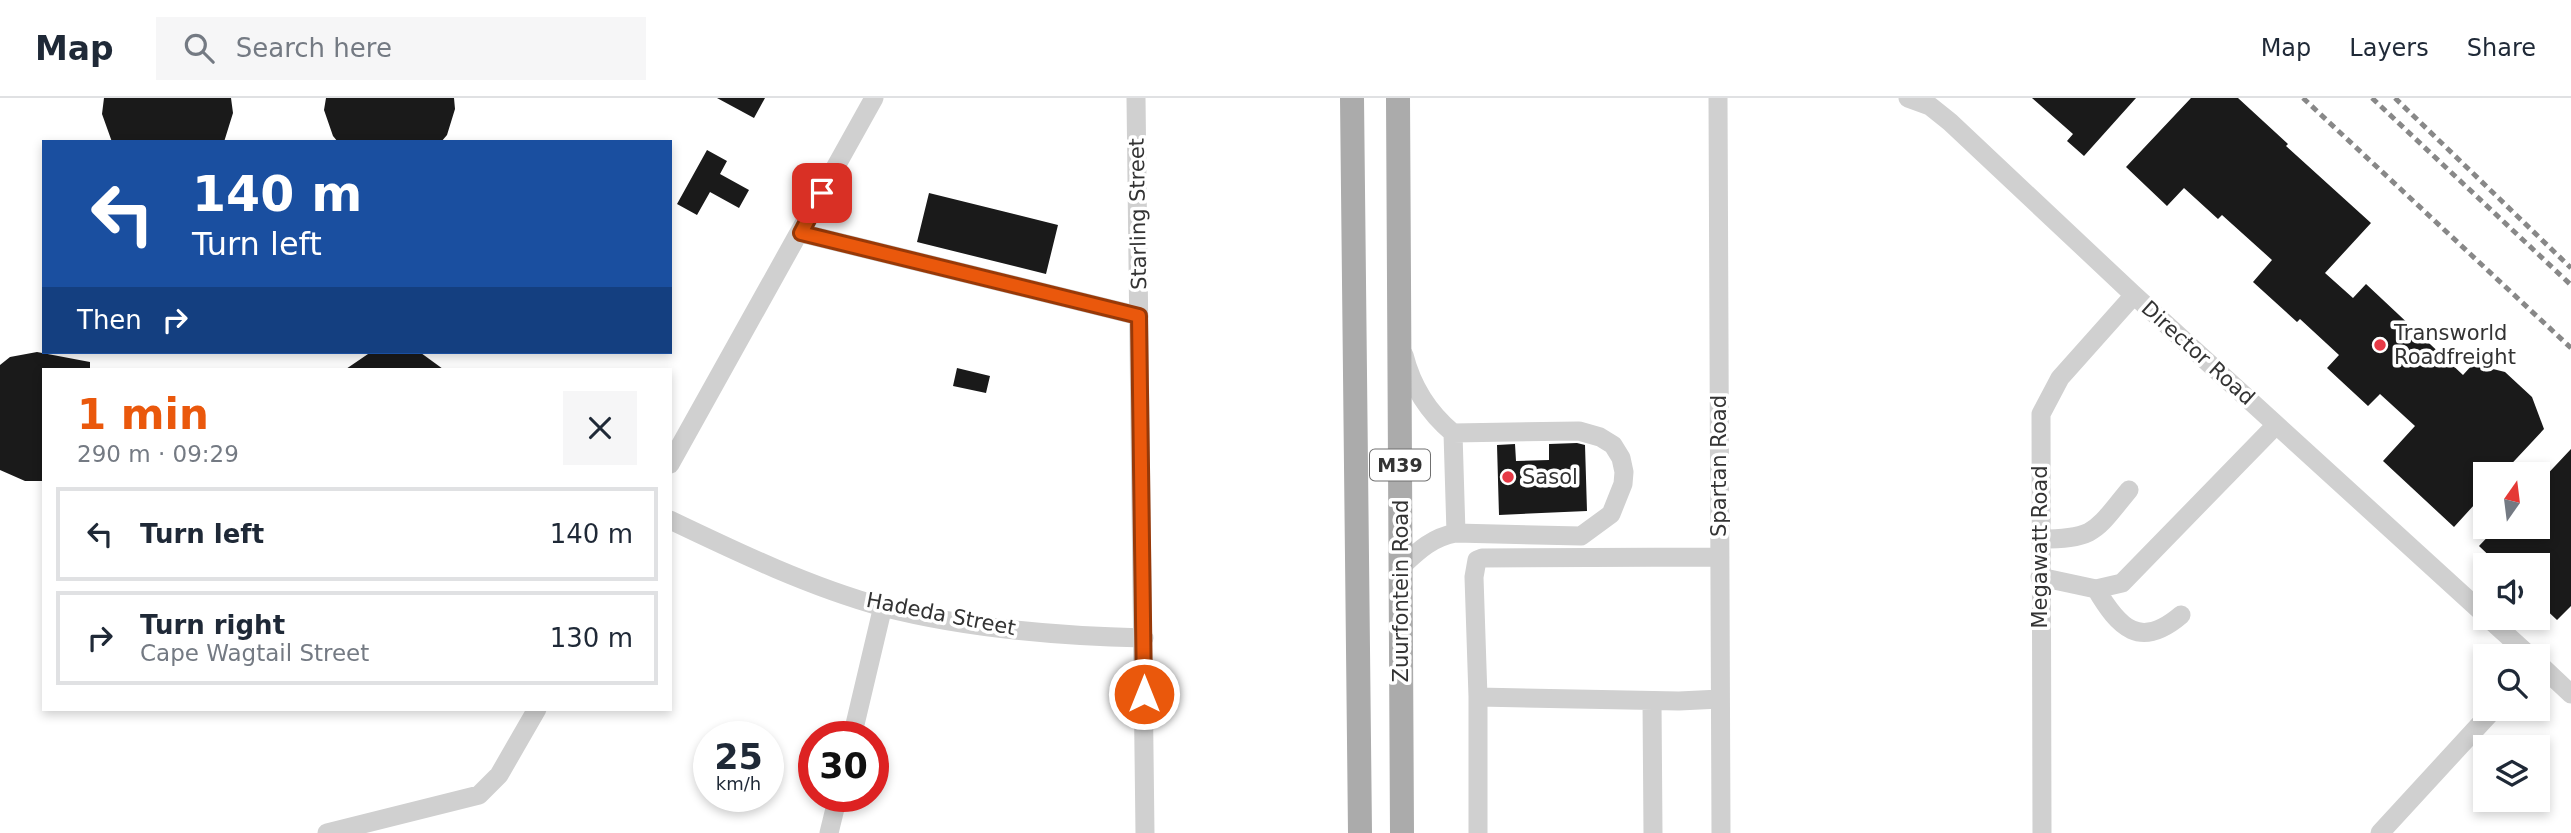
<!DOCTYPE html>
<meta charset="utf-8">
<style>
:root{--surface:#fff;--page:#f6f6f7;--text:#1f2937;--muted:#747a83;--line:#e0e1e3;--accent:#ea580c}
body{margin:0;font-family:"DejaVu Sans",sans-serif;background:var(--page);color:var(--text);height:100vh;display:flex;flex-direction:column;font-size:26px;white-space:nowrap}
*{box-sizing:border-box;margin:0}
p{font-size:23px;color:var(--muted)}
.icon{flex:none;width:38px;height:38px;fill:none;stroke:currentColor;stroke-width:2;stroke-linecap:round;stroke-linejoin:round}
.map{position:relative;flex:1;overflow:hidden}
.side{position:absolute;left:42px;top:270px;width:630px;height:343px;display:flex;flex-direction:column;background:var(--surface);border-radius:0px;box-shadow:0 4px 10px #0003}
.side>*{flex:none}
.top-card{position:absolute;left:42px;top:42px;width:630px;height:214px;border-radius:0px;box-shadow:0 4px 10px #0003;background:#1a4fa0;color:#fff;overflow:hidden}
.needle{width:46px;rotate:14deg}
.controls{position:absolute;left:2473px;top:364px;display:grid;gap:14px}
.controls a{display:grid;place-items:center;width:77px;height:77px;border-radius:0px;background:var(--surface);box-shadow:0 4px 10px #0003;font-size:35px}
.speed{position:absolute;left:693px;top:623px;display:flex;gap:14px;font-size:35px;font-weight:700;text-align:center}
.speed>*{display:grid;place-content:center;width:91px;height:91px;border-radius:50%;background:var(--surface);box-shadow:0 4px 10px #0003;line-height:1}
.speed small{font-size:18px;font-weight:400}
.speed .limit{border:10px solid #d22;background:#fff;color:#111}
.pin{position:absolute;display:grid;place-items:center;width:60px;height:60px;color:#fff;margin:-30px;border-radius:14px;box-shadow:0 4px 10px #0006}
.me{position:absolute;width:77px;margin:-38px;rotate:0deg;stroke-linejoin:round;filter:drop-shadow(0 0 5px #0008)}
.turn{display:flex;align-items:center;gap:24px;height:147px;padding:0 35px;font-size:32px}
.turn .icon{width:91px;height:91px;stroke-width:2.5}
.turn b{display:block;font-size:49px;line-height:60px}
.then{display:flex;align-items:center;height:66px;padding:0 35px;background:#0003;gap:14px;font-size:26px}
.round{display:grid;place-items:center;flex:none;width:74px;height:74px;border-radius:0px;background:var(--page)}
.head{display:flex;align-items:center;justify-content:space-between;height:119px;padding:0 35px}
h1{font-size:42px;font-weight:700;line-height:52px;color:var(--accent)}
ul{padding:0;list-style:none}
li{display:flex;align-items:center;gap:21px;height:94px;margin:0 14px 10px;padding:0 21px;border:4px solid var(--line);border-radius:0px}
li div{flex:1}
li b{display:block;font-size:26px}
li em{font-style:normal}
header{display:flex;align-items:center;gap:42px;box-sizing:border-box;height:98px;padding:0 35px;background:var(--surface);border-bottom:2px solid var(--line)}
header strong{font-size:33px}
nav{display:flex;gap:38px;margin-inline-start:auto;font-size:24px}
.search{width:490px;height:63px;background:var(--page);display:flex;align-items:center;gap:18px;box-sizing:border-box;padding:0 24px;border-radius:0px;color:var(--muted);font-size:26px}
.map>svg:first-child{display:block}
.building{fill:#1a1a1a}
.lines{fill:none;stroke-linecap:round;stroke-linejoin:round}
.minor{stroke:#d0d0d0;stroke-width:19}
.major{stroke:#ababab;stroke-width:24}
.rail{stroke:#888;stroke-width:5;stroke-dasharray:7 5;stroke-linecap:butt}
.route-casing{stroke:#983908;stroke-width:18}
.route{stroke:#ea580c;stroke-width:12}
.poi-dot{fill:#e63946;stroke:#fff;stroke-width:2.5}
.labels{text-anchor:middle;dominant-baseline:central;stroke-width:7;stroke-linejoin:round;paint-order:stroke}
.shield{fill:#fff;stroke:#707070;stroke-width:2}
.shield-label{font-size:19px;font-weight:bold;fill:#333}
.street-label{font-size:21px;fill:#333;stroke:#fff}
.poi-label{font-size:21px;fill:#333;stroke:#fff;text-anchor:start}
</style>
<header>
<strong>Map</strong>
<div class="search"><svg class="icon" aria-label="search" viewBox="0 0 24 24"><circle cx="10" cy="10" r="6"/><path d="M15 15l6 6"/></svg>Search here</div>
<nav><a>Map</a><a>Layers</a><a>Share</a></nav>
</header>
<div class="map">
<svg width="2571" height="735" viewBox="0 0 2571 735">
<rect width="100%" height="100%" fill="#fff"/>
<path class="building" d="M104 0H231L233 15 224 44H112L102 16Z
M326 0H454L455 11 447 37 441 44H338L333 38 324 12Z
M717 0H765L754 20Z
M2032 0H2136L2084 58 2067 43 2073 36Z
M2191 0H2238L2288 46 2286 48 2371 125 2325 175 2353 200 2366 186 2463 277 2473 266 2505 274 2532 299 2544 331 2502 376H2485V395L2454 429 2383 363 2415 328 2380 296 2368 308 2327 270 2339 257 2300 221 2297 224 2253 184 2272 162 2222 117 2218 121 2184 90 2167 108 2126 69Z
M707 52 727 63 720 76 749 92 739 110 710 94 697 117 677 106Z
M929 95 1058 127 1046 176 917 144Z
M37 254 90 264V271H44V383H25L0 372V267L10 259Z
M376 254 421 255 443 271H346L368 256Z
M957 270 990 278 986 295 953 288Z
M1577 345 1585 347 1587 413 1499 417 1497 347 1515 346 1516 363 1549 362V346Z
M2571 351V508L2557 522 2538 504V467H2499L2479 448 2497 429H2538V386Z"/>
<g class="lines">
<path class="minor" d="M1136 0 1145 735
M1718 0 1721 735
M1908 0 1930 8 1950 24 2134 197 2485 517
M801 135 1139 218
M1453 335 1456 435
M670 366 874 0
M670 422C739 455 810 489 883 509 968 531 1057 538 1144 540
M2040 441C2096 441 2095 433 2129 392
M1720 459 1482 460 1477 462 1474 479 1478 599 1679 603 1720 601
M1402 468C1419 452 1433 439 1456 435L1581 438 1611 416 1623 386 1624 374 1621 360 1613 347 1600 339 1579 333 1453 335C1428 314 1412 289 1404 257
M2040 479 2096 491 2122 485 2276 327
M2096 491C2119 530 2140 552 2181 517
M2488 520 2530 558
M2538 565 2571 596
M1478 599V735
M1652 603 1653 735
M852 639 883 508
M327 735 479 697 499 677 537 611
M829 735 838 698
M2042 735 2041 316 2060 280 2134 197
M2380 735 2494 611"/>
<path class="major" d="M1352 0 1360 735
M1398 0 1402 735"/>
<path class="rail" d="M2303 0 2571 250
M2372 0 2571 187
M2395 0 2571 170"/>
</g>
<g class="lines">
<defs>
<path id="route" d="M822 95 801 135 1139 218 1144 596"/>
</defs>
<use href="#route" class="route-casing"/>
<use href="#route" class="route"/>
</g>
<g class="poi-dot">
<circle cx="2380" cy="247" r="7"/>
<circle cx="1508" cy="379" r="7"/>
</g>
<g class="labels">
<rect class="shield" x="1370" y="351.5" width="60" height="31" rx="5"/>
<g class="shield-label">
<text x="1400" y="367">M39</text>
</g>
<g class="street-label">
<text transform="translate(1138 116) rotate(-91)">Starling Street</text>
<text transform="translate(2198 255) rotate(42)">Director Road</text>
<text transform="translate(1719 368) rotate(-90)">Spartan Road</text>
<text transform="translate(2040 449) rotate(-90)">Megawatt Road</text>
<text transform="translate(1401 493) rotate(-90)">Zuurfontein Road</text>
<text transform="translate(941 516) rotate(11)">Hadeda Street</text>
</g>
<g class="poi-label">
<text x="2394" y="235">Transworld<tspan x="2394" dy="24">Roadfreight</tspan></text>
<text x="1522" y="379">Sasol</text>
</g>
</g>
</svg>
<div class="controls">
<a><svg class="needle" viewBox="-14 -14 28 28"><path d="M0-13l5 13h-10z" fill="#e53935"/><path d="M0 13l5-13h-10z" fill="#747a83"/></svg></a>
<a><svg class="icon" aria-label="sound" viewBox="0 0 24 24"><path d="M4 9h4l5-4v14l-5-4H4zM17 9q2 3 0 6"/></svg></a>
<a><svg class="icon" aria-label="search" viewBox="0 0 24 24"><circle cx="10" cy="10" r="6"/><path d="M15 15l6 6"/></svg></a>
<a><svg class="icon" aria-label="layers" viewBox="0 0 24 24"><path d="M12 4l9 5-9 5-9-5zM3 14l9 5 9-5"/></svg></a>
</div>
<div class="speed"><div>25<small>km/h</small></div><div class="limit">30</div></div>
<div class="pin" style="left:822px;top:95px;background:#d93025"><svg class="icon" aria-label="arrive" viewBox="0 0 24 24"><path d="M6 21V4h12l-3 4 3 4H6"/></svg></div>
<svg class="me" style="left:1144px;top:596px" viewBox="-20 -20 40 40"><circle r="17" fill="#ea580c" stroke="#fff" stroke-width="3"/><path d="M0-11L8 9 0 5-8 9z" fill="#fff"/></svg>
<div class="top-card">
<div class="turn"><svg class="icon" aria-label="left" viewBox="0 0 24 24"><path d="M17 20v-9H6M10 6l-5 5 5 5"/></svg><div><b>140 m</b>Turn left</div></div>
<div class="then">Then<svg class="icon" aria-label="right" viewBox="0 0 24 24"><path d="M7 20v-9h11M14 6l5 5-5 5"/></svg></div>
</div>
<section class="side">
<div class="head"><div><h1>1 min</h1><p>290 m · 09:29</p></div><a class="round"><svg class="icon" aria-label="close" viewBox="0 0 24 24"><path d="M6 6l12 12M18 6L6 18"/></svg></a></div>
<ul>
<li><svg class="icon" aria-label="left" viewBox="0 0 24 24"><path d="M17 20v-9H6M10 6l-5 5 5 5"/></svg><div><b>Turn left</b></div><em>140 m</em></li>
<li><svg class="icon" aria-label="right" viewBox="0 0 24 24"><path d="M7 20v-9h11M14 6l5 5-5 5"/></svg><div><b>Turn right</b><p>Cape Wagtail Street</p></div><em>130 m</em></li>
</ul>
</section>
</div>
